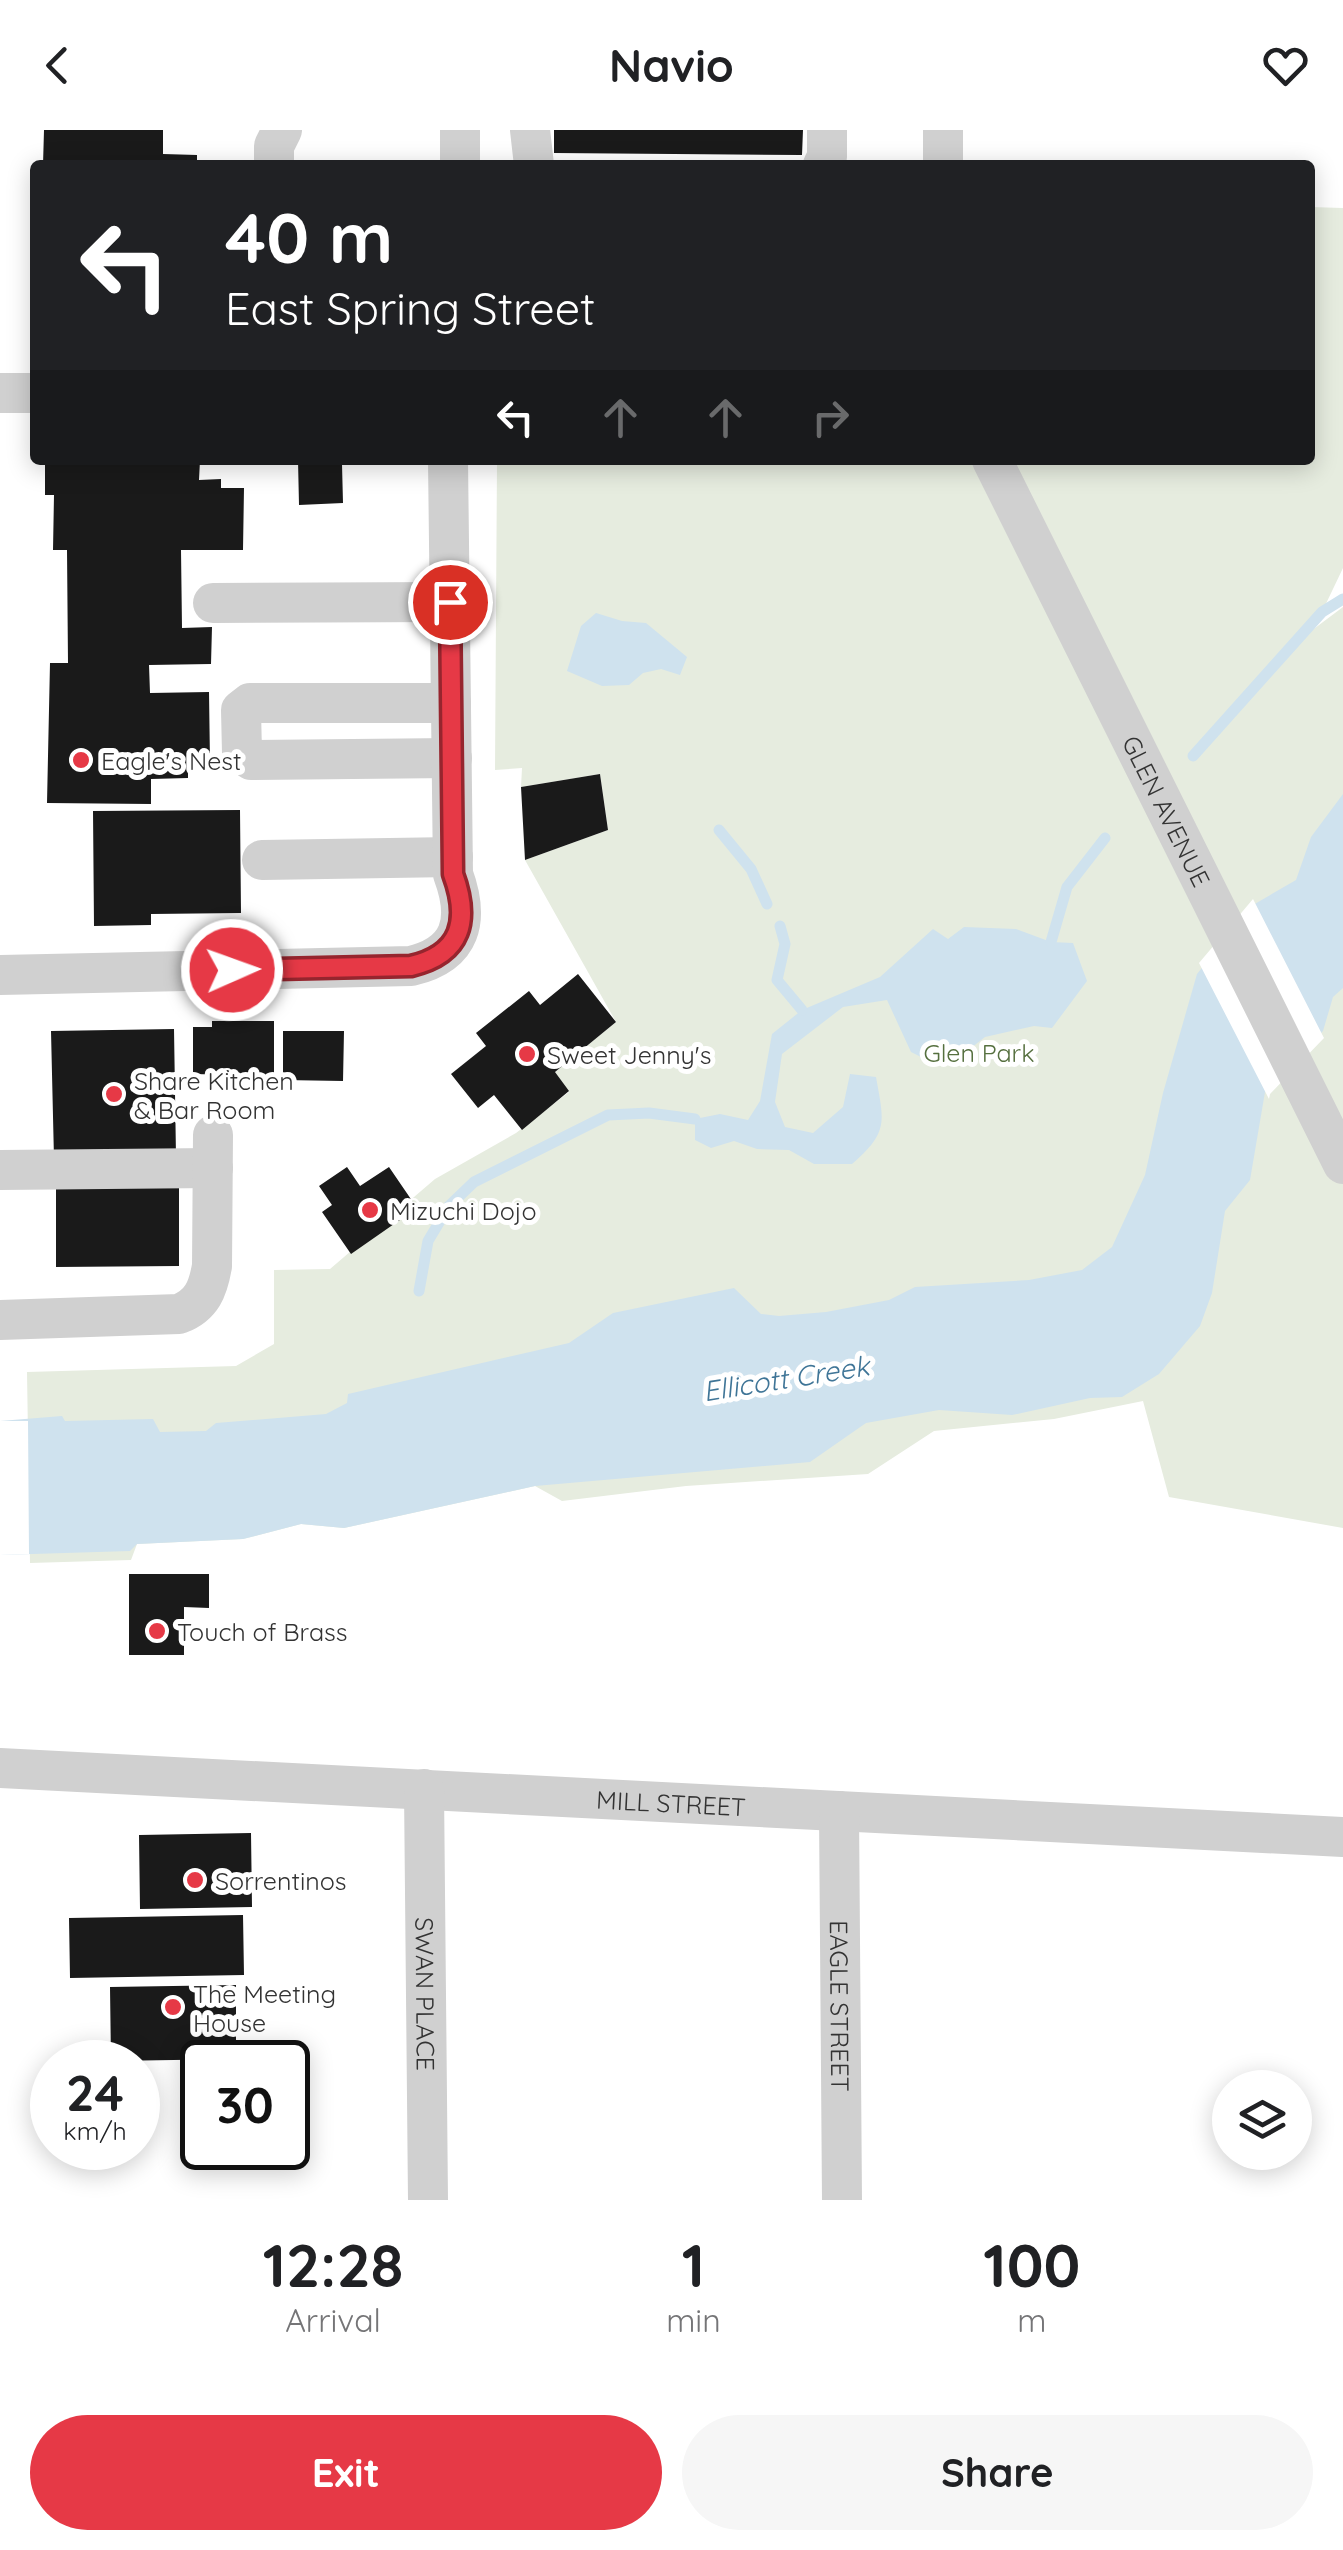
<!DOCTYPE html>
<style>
:root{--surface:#fff;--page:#f6f6f6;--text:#202124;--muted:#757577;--accent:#e63946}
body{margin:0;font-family:Quicksand,sans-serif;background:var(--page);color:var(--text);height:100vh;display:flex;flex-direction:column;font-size:38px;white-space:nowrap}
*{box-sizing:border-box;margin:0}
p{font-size:32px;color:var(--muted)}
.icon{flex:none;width:55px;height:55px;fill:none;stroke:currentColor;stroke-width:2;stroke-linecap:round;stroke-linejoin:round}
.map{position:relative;height:2070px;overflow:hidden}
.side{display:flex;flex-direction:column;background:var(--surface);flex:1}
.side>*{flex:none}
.top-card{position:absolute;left:30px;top:30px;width:1285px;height:305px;border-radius:10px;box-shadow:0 5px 25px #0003;background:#202124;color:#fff;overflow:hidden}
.fabs{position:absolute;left:1212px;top:1940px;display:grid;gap:20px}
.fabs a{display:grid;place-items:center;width:100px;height:100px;border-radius:50%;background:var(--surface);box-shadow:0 5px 25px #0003;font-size:50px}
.speed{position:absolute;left:30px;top:1910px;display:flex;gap:20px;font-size:50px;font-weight:700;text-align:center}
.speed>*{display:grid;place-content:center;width:130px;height:130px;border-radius:50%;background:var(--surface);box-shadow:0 5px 25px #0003;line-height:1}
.speed small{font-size:25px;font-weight:400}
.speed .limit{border:5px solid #111;border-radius:15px;background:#fff;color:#111}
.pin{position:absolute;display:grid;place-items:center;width:85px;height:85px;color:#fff;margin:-42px;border:5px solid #fff;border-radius:50%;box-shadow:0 2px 10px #0007}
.me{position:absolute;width:110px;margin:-55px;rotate:88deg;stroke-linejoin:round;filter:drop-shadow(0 0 8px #0008)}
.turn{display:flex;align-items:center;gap:35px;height:210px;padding:0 30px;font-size:45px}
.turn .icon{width:130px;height:130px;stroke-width:2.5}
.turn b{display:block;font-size:70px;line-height:85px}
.lanes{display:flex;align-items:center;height:95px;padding:0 30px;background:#0003;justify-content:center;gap:50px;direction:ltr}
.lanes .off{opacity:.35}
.eta{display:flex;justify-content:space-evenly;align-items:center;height:170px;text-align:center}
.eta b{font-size:60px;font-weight:700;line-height:70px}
.button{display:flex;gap:20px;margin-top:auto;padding:20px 30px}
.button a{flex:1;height:115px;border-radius:60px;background:var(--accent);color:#fff;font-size:40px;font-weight:700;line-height:115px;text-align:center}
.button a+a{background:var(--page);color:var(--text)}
header{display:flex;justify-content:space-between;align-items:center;height:130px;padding:0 30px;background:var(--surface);font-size:45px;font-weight:700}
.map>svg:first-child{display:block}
.green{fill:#e6ecdf}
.water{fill:#cfe2ee}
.pier{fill:#fff}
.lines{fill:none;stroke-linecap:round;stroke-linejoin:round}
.stream{stroke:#cfe2ee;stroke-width:11}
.building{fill:#1a1a1a}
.minor{stroke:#d0d0d0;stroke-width:40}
.route-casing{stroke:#96252e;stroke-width:25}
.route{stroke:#e63946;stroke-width:18}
.poi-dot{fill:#e63946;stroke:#fff;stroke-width:4}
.labels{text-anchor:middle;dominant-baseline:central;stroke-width:10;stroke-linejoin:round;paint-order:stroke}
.poi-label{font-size:25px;fill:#333;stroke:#fff;text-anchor:start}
.street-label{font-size:25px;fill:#333;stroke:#fff}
.park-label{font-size:25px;fill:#56703f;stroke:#fff}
.water-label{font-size:28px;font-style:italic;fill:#3f7597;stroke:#fff}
</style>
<header><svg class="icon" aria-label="back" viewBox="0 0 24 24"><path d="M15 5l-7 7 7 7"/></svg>Navio<svg class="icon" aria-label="heart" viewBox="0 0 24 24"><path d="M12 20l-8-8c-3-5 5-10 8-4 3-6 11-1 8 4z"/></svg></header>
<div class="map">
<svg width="1343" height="2070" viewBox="0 0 1343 2070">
<rect width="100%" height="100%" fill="#fff"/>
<path class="green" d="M1310 77 1343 78V438L1322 482 1303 507 1343 477V1398L1169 1367 1143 1271 1054 1289 934 1301 868 1344 686 1356 562 1371 535 1356 344 1398 301 1394 243 1409 137 1414 131 1430 30 1433 27 1242 236 1236 274 1214V1140L330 1139 435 1049 516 1003 569 962 555 942 616 892 525 730 608 700 600 644 521 657 522 638 495 640 497 330H1310Z"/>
<path class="water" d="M596 483 622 491 646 493 687 527 680 545 661 539 643 543 629 555 602 556 567 541 581 496Z
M1343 664V858L1333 867 1323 901 1265 962 1250 1050 1225 1081 1212 1163 1200 1196 1159 1244 1122 1267 1090 1268 1012 1285 939 1280 866 1293 810 1332 535 1356 344 1398 301 1394 243 1409 137 1414 130 1421 0 1425V1291L62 1286 65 1291 153 1289 160 1302 206 1301 216 1293 326 1284 347 1273 348 1264 569 1213 613 1183 734 1158 761 1184 779 1186 826 1182 889 1170 915 1157 1029 1150 1082 1140 1112 1117 1145 1045 1163 963 1197 844 1253 775 1296 750 1311 707Z
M964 797 1016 799 1051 812 1073 813 1087 851 1052 898 1034 896 985 907 962 925 931 932 911 922 887 870 843 877 782 924 775 972 785 997 813 1003 843 977 850 944 876 947C884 992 889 1002 852 1034H814L789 1020 757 1019 734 1011 711 1018 695 1010V989L720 984 748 990 760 971 772 904 802 880 880 847 933 799 948 809Z"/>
<path class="pier" d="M1253 769 1324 908 1270 964 1269 969 1199 833Z
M0 1291H28L29 1424 0 1425Z"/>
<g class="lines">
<path class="stream" d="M1193 626 1322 482 1343 469
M719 700 751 739 767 774
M780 796 785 814 777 850 802 880
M1051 812 1067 757 1105 708
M419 1161 428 1111 449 1076 474 1052 608 985 649 983 695 989"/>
</g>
<path class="building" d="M44 0H163V24L197 25V35H43Z
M554 0H803L802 25 554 23Z
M45 330H200L199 350 221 349V358H244L243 420H181L182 498 212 497 211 534 149 535 150 563 209 562 210 633H188V648L151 649V674L47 673 50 533H68L67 420H53L54 365H45Z
M298 330H350V334H342L343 373 299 375Z
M600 644 608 700 525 730 521 657Z
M240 680 241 783 151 784V795L94 796 93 681Z
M578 844 616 892 555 942 569 961 522 1000 494 965 478 978 451 944 486 916 476 903 529 861 540 875Z
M212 891H274V946L193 944V897H212Z
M174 899 176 1027 54 1029 51 901Z
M283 901H344L343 951 283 950Z
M347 1037 360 1056 389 1037 417 1078 351 1124 322 1082 332 1075 319 1056Z
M179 1049V1136L56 1137V1050Z
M129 1444H209V1478L184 1477V1525H129Z
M251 1703 252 1777 140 1779 139 1705Z
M243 1785 244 1845 70 1848 69 1788Z
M236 1855V1929L111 1931 110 1857Z"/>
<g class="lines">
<g class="minor">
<path d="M460 0V35"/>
<path d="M530 0 534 35"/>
<path d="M943 0V35"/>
<path d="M274 35V16L282 0"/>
<path d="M823 35 827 27V0"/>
<path d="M0 263H35"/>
<path id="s1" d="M992 330 1343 1034"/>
<path d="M213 473 450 472"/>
<path d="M451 573H250L241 580 242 623 251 630 452 628"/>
<path d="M262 730 453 727"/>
<path d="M0 845 411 836C462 824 470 790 453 744L448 330"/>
<path d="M0 1040 213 1038"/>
<path d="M0 1190 179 1184C202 1175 208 1159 212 1136L213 1005"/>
<path id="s2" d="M0 1638 1343 1707"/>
<path id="s3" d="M424 1659 428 2070"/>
<path id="s4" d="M839 1681 842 2070"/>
</g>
</g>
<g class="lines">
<defs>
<path id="route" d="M232 840 411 836C462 824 470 790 453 744L450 472"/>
</defs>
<use href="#route" class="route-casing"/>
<use href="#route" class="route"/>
</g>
<g class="poi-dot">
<circle cx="81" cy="630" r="10"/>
<circle cx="527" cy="924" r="10"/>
<circle cx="114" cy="964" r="10"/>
<circle cx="370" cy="1080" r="10"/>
<circle cx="157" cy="1501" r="10"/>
<circle cx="195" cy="1750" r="10"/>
<circle cx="173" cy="1877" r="10"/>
</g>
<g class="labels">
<g class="poi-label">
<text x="101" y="630">Eagle's Nest</text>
<text x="547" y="924">Sweet Jenny's</text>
<text x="134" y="950">Share Kitchen<tspan x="134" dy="29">&amp; Bar Room</tspan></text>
<text x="390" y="1080">Mizuchi Dojo</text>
<text x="177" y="1501">Touch of Brass</text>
<text x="215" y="1750">Sorrentinos</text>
<text x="193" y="1863">The Meeting<tspan x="193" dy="29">House</tspan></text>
</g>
<g class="street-label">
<text stroke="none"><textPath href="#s1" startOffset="392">GLEN AVENUE</textPath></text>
<text stroke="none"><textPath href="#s2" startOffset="672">MILL STREET</textPath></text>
<text stroke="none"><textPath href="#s3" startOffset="205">SWAN PLACE</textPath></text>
<text stroke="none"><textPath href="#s4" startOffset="195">EAGLE STREET</textPath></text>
</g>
<g class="park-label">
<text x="979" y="922">Glen Park</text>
</g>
<g class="water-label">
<text transform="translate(786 1248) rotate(-9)">Ellicott Creek</text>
</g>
</g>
</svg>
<div class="fabs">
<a><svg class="icon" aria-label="layers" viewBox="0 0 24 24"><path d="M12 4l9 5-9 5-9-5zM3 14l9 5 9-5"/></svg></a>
</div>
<div class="speed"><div>24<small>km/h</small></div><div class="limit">30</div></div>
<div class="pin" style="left:450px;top:472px;background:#d93025"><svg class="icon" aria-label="arrive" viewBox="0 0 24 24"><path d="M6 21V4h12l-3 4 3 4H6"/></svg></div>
<svg class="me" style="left:232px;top:840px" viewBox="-20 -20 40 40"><circle r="17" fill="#e63946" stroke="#fff" stroke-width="3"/><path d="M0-11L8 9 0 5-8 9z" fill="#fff"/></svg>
<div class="top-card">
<div class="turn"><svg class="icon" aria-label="left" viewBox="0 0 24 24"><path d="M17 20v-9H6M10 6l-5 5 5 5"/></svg><div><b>40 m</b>East Spring Street</div></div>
<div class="lanes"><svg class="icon" aria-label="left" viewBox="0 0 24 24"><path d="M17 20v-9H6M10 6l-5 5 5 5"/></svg><svg class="icon off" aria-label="ahead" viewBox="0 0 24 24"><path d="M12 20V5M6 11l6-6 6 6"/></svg><svg class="icon off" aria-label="ahead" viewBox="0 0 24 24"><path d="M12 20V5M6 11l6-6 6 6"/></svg><svg class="icon off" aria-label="right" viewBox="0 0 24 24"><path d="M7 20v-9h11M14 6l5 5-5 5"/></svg></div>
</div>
</div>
<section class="side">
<div class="eta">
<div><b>12:28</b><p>Arrival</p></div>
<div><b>1</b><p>min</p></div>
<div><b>100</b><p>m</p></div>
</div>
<div class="button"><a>Exit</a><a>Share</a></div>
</section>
